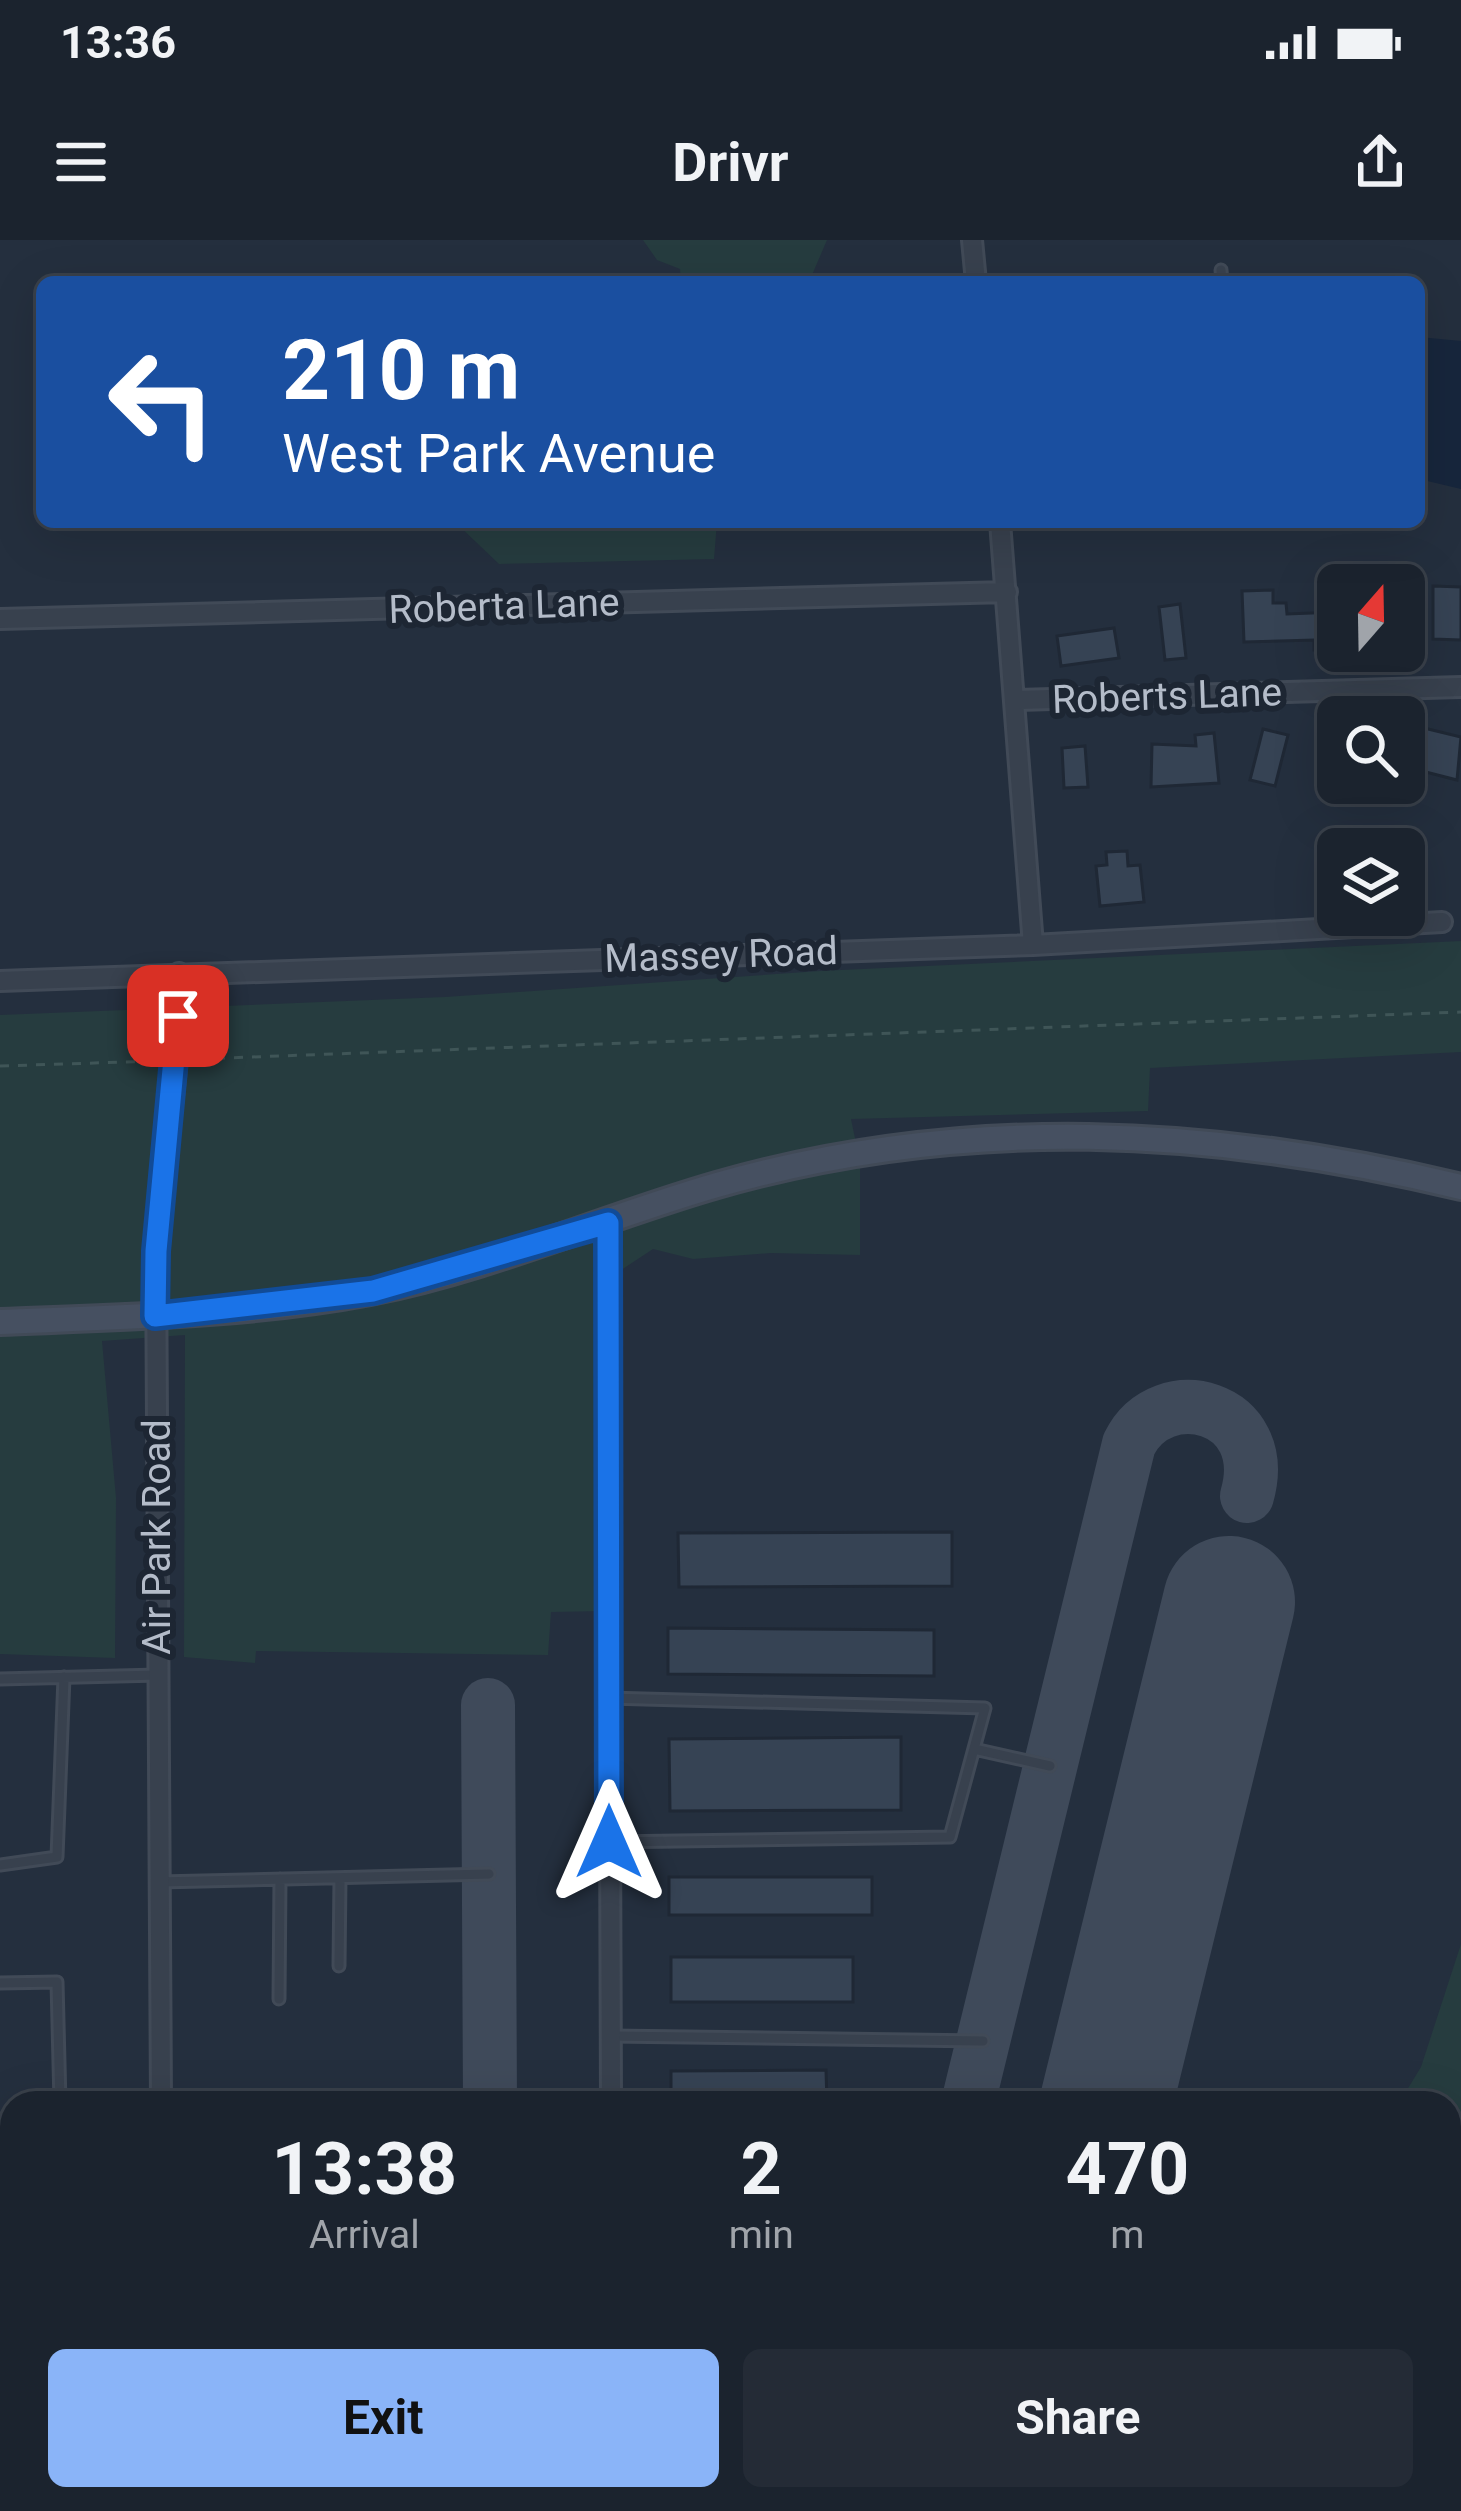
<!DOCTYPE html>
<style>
:root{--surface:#1b232e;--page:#242b36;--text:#f1f3f6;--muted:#a0a4aa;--line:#39404a;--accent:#8ab4f8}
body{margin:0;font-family:Roboto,sans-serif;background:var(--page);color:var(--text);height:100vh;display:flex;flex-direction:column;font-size:45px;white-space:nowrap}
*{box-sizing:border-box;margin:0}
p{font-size:39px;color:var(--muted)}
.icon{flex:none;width:66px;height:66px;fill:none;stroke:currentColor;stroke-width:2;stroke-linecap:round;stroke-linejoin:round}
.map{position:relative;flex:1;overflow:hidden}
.drawer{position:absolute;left:0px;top:1851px;width:1461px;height:420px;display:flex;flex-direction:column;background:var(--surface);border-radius:36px 36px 0 0;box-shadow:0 12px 48px #0002,0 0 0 3px var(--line)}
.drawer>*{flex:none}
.banner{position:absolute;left:36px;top:36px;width:1389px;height:252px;border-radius:18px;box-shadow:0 12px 48px #0002,0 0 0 3px var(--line);background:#1a4fa0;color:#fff;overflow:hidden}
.needle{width:78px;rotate:20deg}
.fabs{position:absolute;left:1317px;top:324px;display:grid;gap:24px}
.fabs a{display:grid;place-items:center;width:108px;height:108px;border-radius:18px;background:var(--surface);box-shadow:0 12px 48px #0002,0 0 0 3px var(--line);font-size:60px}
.pin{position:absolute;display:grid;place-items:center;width:102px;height:102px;color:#fff;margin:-51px;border-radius:24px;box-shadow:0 6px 18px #0006}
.me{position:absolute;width:132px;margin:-66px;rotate:0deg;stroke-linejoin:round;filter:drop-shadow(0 0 9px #0008)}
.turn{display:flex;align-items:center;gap:42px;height:252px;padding:0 48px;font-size:54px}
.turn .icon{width:156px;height:156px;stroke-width:2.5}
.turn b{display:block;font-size:84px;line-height:102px}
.eta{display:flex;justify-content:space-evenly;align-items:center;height:204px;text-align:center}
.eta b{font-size:72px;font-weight:700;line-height:84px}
.button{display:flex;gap:24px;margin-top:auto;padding:24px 48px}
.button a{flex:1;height:138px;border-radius:18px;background:var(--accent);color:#111;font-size:48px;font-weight:700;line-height:138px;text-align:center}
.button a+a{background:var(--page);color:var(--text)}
.status{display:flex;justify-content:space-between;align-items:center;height:84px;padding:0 60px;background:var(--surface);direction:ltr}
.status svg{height:33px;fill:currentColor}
header{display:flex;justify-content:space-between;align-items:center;height:156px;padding:0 48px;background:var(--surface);font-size:54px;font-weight:700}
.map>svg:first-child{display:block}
.green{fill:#263c3f}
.water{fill:#17263c}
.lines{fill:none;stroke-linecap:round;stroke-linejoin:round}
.taxiway{stroke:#3f4a5a;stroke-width:54}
.runway{stroke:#3f4a5a;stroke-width:132}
.building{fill:#364354;stroke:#1f2835;stroke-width:3}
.lane-casing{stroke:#414a57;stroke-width:15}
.street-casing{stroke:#414a57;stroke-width:24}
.secondary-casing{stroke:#414a57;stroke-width:30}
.path{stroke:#3f5557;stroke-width:3;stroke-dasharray:9 9;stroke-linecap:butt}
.lane{stroke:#38414e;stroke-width:9}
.street{stroke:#38414e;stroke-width:18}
.secondary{stroke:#465061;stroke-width:24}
.route-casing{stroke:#114b97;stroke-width:30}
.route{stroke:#1a73e8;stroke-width:21}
.labels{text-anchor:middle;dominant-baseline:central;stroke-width:12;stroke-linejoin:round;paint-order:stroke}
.street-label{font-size:39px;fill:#b4bcc9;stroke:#1d2633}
</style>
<div class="status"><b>13:36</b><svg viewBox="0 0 49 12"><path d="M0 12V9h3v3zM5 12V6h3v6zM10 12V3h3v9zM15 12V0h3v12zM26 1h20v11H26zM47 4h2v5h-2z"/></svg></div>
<header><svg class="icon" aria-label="menu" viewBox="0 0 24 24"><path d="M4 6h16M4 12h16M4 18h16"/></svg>Drivr<svg class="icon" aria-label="share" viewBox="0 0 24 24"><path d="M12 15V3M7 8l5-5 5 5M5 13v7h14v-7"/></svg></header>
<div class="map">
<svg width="1461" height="2271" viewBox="0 0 1461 2271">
<rect width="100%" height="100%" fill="#242f3e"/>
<path class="green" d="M643 0H827L809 42H681L680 29 657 20Z
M455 282H717L714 319 499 324Z
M1461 701V812L1150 828 1148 871 851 879 856 903C690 927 536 1004 373 1040 252 1067 123 1066 0 1071V775L445 757 820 731Z
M860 925V1015L771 1013 693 1019 653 1009 597 1046 604 1371 551 1372 548 1415 256 1411 255 1423 184 1417 185 1095 102 1101 116 1258 115 1418 0 1414V1094C124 1088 253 1088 375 1062 539 1027 693 948 860 925Z
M1461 1704V1992L1449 2043V1863H1399L1421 1827Z
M12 2155V2259H176V2271H0V2156Z
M185 2259H508V2271H185Z
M1297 2259H1426V2271H1295Z"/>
<path class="water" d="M1419 97 1461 101V249L1419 239Z"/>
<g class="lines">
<path class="taxiway" d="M488 1465 490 1863
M968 1863 1129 1204C1162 1137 1273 1165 1247 1256
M919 2259 967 2271
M868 2271 871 2259"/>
<path class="runway" d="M1106 1863 1229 1362
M1005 2271 1008 2259"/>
</g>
<path class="building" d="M1433 346 1461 347V400L1433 399Z
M1273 350V363H1286L1287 374 1338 372V410H1314V400L1244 402 1242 351Z
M1180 364 1186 418 1165 420 1159 367Z
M1114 388 1119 418 1061 426 1057 396Z
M1424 488 1461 497 1457 540 1414 529Z
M1263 489 1288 495 1275 546 1250 540Z
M1214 493 1219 543 1151 547 1152 504 1196 506 1195 495Z
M1085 506 1088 547 1064 548 1062 508Z
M1127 611 1128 626 1140 625 1144 662 1100 666 1096 626 1107 625 1106 612Z
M952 1292V1346L679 1347 678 1293Z
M668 1388 934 1390V1436L668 1434Z
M901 1497V1570L670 1571 669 1499Z
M669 1637H872V1675H669Z
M671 1717H853V1762H671Z
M826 1830 827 1863H671V1831Z"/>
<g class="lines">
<defs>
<path id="lane" d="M1221 30 1222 42
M0 1439 158 1435
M608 1458 985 1468 950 1597 609 1602
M974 1509 1050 1526
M0 1625 57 1617 64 1437
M159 1642 489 1634
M339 1726 340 1638
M0 1743 57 1742 60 1863
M279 1759 280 1639
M611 1796 983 1801
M0 2026 12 2022
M519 2271 520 2259"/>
<path id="street" d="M972 0 976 42
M1000 282 1033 705
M0 379 1007 352
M1018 460 1461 447
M0 741 1033 705 1442 682
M608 983 611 1863
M161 1863 156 1011 177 820 179 733
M0 2135H12
M165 2259V2271
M1457 2271 1461 2143"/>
<path id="secondary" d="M0 1082C124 1077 249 1075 370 1052 489 1029 602 978 717 945 965 874 1213 887 1461 947"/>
</defs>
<use href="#lane" class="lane-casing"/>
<use href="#street" class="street-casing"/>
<use href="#secondary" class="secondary-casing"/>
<path class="path" d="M198 819 1461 772
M0 826 158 821"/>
<use href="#lane" class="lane"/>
<use href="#street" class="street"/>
<use href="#secondary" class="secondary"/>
</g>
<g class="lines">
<defs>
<path id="route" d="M178 776 156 1011 155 1076 373 1051 608 983 609 1602"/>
</defs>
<use href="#route" class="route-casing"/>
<use href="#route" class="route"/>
</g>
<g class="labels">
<g class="street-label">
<text transform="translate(504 366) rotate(-2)">Roberta Lane</text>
<text transform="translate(1167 456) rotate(-2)">Roberts Lane</text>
<text transform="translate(721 715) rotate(-2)">Massey Road</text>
<text transform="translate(157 1297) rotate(-90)">Air Park Road</text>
</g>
</g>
</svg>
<div class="fabs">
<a><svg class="needle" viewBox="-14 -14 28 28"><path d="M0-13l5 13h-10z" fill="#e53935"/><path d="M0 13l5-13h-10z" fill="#a0a4aa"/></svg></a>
<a><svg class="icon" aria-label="search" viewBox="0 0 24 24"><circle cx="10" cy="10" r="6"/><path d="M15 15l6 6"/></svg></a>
<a><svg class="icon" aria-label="layers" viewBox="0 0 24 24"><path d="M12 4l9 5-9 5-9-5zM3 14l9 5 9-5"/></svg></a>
</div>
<div class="pin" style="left:178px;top:776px;background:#d93025"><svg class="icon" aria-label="arrive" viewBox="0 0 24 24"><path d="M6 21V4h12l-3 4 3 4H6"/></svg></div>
<svg class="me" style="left:609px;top:1602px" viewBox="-20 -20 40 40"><path d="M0-17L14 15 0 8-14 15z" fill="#1a73e8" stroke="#fff" stroke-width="4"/></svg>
<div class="banner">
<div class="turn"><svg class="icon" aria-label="left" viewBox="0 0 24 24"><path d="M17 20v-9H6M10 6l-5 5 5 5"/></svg><div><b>210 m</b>West Park Avenue</div></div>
</div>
<section class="drawer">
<div class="eta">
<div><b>13:38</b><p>Arrival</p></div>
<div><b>2</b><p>min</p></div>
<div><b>470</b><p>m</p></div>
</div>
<div class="button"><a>Exit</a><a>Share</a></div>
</section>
</div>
